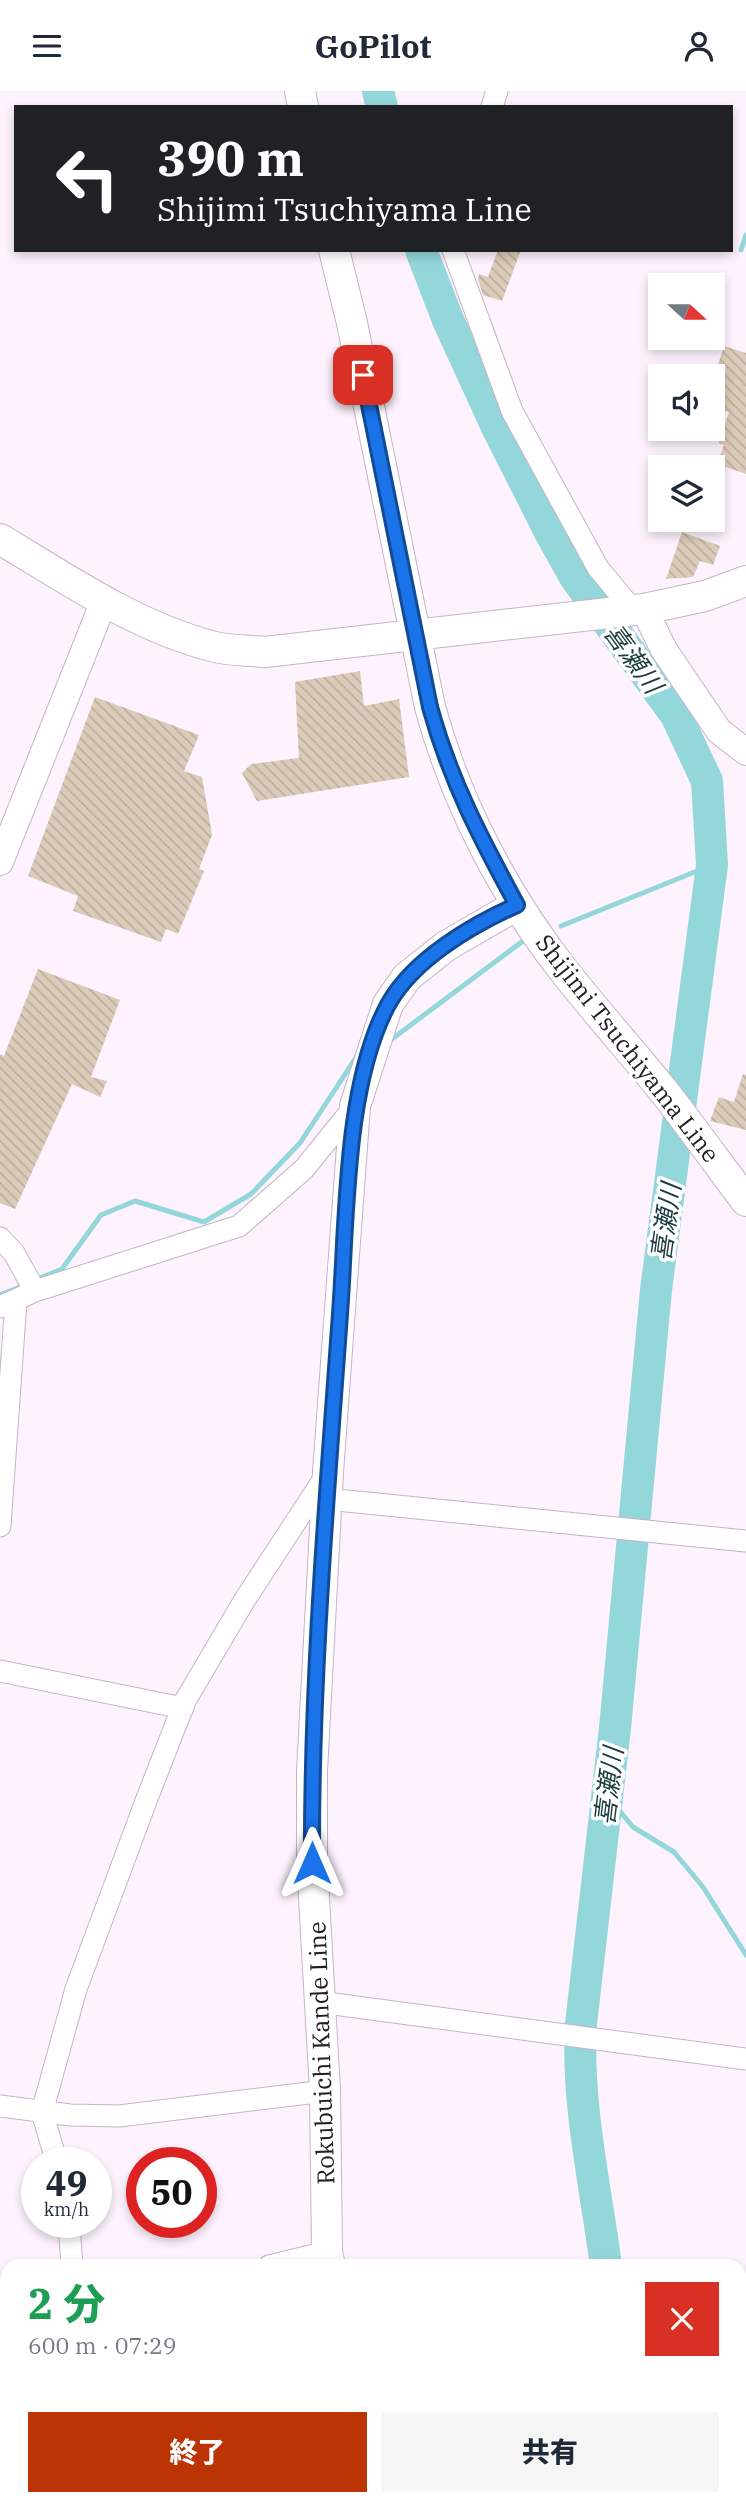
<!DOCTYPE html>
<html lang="ja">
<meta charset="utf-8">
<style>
:root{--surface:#fff;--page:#f6f6f7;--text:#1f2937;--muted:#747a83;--accent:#bd3404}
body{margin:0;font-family:"IBM Plex Serif","Noto Sans JP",serif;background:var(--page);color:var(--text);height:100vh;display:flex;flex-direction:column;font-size:26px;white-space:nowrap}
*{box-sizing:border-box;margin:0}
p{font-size:23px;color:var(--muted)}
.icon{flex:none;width:38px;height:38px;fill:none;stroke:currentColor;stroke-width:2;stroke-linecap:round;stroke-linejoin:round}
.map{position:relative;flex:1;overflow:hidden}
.details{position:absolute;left:0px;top:2168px;width:747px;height:247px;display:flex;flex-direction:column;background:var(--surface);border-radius:21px 21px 0 0;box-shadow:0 4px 10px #0003}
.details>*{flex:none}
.banner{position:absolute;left:14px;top:14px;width:719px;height:147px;border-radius:0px;box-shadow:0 4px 10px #0003;background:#202124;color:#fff;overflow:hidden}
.needle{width:46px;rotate:111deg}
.fabs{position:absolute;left:648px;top:182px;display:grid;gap:14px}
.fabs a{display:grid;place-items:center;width:77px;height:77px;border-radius:0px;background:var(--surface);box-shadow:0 4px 10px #0003;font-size:35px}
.speed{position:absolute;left:21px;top:2056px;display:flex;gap:14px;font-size:35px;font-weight:700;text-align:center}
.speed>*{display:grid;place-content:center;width:91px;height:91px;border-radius:50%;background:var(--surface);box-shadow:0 4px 10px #0003;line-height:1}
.speed small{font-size:18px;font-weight:400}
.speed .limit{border:10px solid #d22;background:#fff;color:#111}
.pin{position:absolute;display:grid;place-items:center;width:60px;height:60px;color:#fff;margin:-30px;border-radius:14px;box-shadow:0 4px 10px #0006}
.me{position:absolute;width:77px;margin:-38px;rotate:0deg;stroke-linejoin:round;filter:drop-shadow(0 0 5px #0008)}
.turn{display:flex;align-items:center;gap:24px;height:147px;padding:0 28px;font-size:32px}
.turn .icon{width:91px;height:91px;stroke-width:2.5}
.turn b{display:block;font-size:49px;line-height:60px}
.round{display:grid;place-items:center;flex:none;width:74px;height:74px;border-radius:0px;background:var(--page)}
.summary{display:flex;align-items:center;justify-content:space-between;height:119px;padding:0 28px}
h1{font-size:42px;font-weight:800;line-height:52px;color:#1e9e55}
.cta{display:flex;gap:14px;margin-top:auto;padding:14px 28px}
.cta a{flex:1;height:80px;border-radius:0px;background:var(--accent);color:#fff;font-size:28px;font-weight:800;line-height:80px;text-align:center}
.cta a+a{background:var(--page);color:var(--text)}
header{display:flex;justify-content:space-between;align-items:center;height:91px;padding:0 28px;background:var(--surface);font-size:32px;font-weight:800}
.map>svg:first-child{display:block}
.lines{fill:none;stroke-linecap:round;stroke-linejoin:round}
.stream{stroke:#93d7db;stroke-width:5}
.river{stroke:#93d7db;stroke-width:32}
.building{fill:url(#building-back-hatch)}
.minor-casing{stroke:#c5b4c6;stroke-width:23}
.tertiary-casing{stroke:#c5b4c6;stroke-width:28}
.secondary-casing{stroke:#c5b4c6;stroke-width:32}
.minor{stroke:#fff;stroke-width:21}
.tertiary{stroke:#fff;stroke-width:26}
.secondary{stroke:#fff;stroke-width:30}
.route-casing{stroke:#114b97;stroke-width:18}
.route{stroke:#1a73e8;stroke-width:12}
.labels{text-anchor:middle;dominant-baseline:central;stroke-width:7;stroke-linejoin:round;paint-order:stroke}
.street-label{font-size:24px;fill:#231d24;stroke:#fff}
.water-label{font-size:26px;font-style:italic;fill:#1c3d3f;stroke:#fff}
</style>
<header><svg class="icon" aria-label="menu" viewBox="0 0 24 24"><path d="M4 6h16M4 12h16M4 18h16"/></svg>GoPilot<svg class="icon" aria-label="person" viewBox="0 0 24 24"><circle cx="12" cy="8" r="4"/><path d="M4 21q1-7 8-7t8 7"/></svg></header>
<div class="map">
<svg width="746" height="2414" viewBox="0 0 746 2414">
<defs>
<pattern id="building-back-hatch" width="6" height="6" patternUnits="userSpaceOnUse" patternTransform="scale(1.75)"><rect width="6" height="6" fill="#dccbb9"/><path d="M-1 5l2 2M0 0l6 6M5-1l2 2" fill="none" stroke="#bcae9f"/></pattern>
</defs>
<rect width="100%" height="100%" fill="#fdf2fd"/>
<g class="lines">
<path class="stream" d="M741 159 746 144
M561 835 712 774
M388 951 523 850
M35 1189 62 1178 101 1124 135 1110 204 1131 251 1103 300 1052 359 962
M0 1204 20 1196
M608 1706 633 1736 674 1761 703 1796 746 1864"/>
<path class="river" d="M378 0 382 16
M421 159 448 229 497 336 551 443 575 486 676 624 707 690 712 774 656 1199 615 1637 581 1933C576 2011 596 2098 606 2175
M645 2408 647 2414"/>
</g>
<path class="building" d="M498 159H521L502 210 483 204 478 188 479 183 488 186Z
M724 255 746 262V383L717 373 724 354 719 352 729 321 712 316V292Z
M682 441 720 455 713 474 700 470 693 486 666 488Z
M360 580 364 615 399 608 409 686 257 710 242 682 251 673 299 667 295 591Z
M95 606 199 644 184 680 202 686 212 744 199 778 204 780 178 843 166 838 161 851 73 820 78 805 28 785Z
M38 878 120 909 91 986 107 990 100 1006 72 993 15 1118 0 1112V963L4 965Z
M743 983 746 984V1039L710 1030 719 1006 734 1011Z"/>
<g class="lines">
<defs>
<path id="minor" d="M492 16 497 0
M453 159 512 320 598 477 633 519
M0 1147 14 1162 35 1200
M0 1216 35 1200 239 1135 304 1078 355 1015
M327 1408 746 1450
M0 1435 16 1210
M0 1580 183 1617
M319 1911 746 1968
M0 2015 70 2024 119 2025 325 2000
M57 2072 42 2021 76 1898 146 1710 185 1610 244 1510 327 1383
M69 2132 72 2175
M269 2175 327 2161
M0 2198H7
M70 2408 71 2414"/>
<path id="tertiary" d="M644 518 664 559 719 640 746 661
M0 771 104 510"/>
<path id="secondary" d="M300 0 303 16
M334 159 352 232 430 616C456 711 503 802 564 880 597 922 633 962 666 1003 693 1038 719 1074 746 1110
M0 448C67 488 135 535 211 555 228 560 247 559 265 561L644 518 705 505 746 490
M330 2175 327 2161 325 2000 312 1772V1680L328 1381 355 1015 388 913 407 886 446 855 517 814
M391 2408 393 2414"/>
</defs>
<use href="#minor" class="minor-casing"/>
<use href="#tertiary" class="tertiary-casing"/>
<use href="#secondary" class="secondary-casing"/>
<use href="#minor" class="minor"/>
<use href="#tertiary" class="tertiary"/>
<use href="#secondary" class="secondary"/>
</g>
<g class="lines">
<defs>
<path id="route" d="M312 1772C311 1589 327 1405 340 1223 347 1131 344 993 389 912 414 868 472 834 517 814 481 748 450 689 430 616L363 284"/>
</defs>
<use href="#route" class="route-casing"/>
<use href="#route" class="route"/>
</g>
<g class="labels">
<g class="street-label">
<text transform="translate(628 957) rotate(52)">Shijimi Tsuchiyama Line</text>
<text transform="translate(321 1962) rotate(-92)">Rokubuichi Kande Line</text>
</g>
<g class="water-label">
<text transform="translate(634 567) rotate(54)">喜瀬川</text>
<text transform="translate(665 1131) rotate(-82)">喜瀬川</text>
<text transform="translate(608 1695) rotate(-83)">喜瀬川</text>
</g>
</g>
</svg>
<div class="fabs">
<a><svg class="needle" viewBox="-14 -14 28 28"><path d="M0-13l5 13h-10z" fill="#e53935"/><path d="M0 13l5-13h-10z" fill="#747a83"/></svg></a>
<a><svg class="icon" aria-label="sound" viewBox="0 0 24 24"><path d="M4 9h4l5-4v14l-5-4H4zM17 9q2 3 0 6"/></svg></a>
<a><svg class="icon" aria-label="layers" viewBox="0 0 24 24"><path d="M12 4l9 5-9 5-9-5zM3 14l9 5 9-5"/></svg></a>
</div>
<div class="speed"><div>49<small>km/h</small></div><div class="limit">50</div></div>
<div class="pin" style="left:363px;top:284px;background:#d93025"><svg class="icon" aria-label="arrive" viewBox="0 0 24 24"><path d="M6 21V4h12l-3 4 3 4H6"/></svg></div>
<svg class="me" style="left:312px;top:1772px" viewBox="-20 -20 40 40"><path d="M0-17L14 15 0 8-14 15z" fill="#1a73e8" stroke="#fff" stroke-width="4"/></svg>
<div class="banner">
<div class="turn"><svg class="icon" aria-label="left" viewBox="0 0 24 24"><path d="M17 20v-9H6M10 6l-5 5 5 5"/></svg><div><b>390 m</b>Shijimi Tsuchiyama Line</div></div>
</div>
<section class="details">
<div class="summary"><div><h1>2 分</h1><p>600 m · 07:29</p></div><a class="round" style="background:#d93025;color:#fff"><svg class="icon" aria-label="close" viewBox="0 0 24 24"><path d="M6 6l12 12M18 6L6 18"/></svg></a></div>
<div class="cta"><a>終了</a><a>共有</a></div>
</section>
</div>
